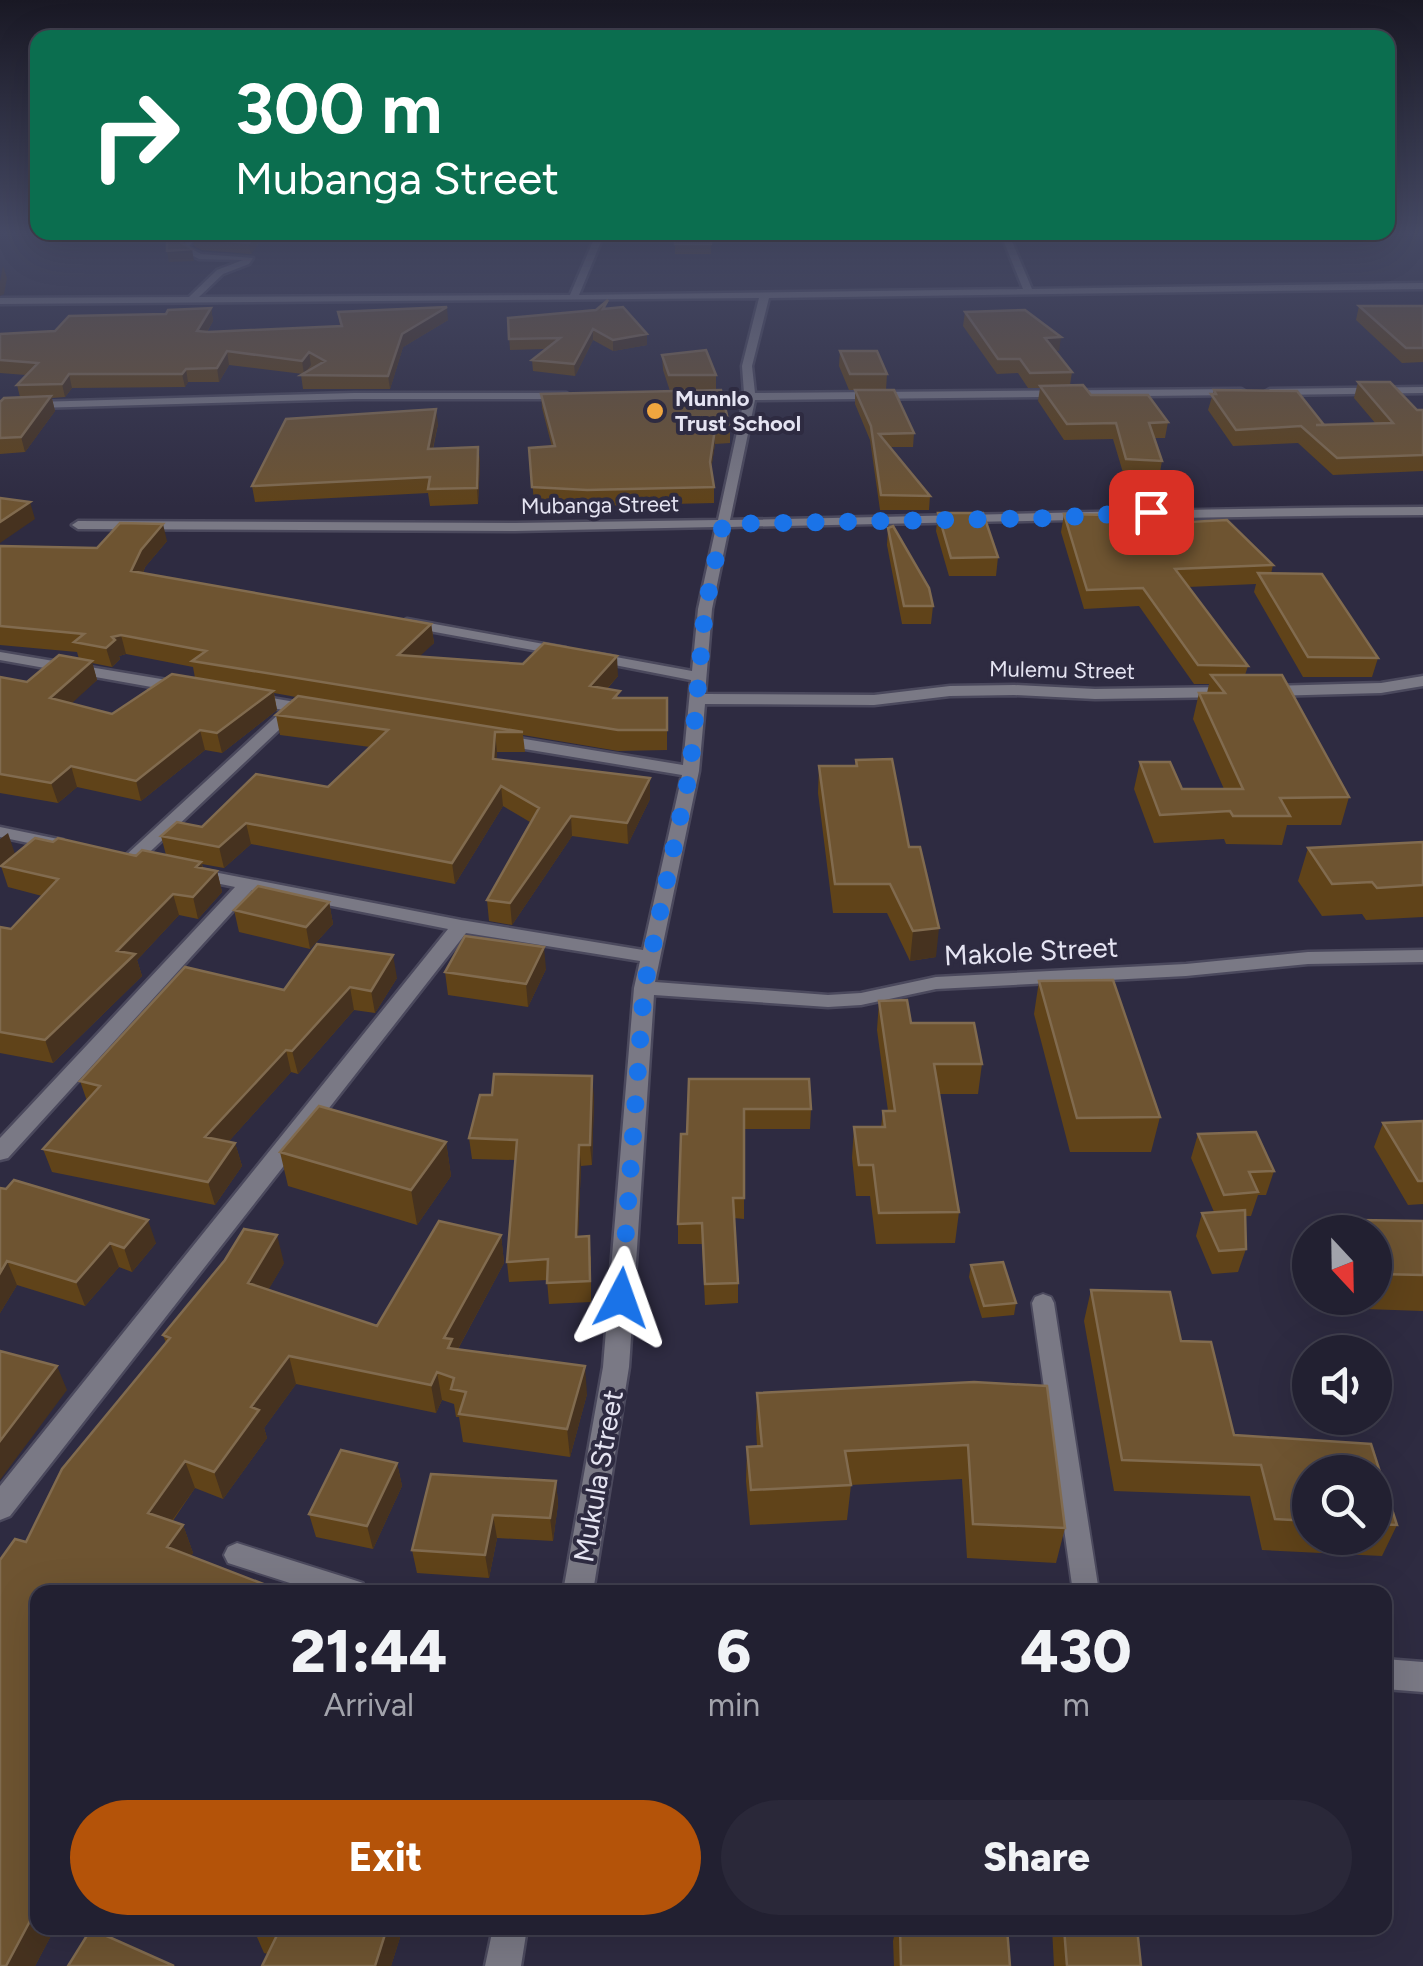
<!DOCTYPE html>
<style>
:root{--surface:#222031;--page:#2a2839;--text:#f1f3f6;--muted:#a2a3ab;--line:#3f3e4d;--accent:#b45309}
body{margin:0;font-family:Figtree,sans-serif;background:var(--page);color:var(--text);height:100vh;display:flex;flex-direction:column;font-size:38px;white-space:nowrap}
*{box-sizing:border-box;margin:0}
p{font-size:32px;color:var(--muted)}
.icon{flex:none;width:55px;height:55px;fill:none;stroke:currentColor;stroke-width:2;stroke-linecap:round;stroke-linejoin:round}
.map{position:relative;flex:1;overflow:hidden}
.drawer{position:absolute;left:30px;top:1585px;width:1362px;height:350px;display:flex;flex-direction:column;background:var(--surface);border-radius:20px;box-shadow:0 10px 40px #0002,0 0 0 2px var(--line)}
.drawer>*{flex:none}
.top-card{position:absolute;left:30px;top:30px;width:1365px;height:210px;border-radius:20px;box-shadow:0 10px 40px #0002,0 0 0 2px var(--line);background:#0b6e4f;color:#fff;overflow:hidden}
.needle{width:65px;rotate:158deg}
.controls{position:absolute;left:1292px;top:1215px;display:grid;gap:20px}
.controls a{display:grid;place-items:center;width:100px;height:100px;border-radius:50%;background:var(--surface);box-shadow:0 10px 40px #0002,0 0 0 2px var(--line);font-size:50px}
.pin{position:absolute;display:grid;place-items:center;width:85px;height:85px;color:#fff;margin:-42px;border-radius:20px;box-shadow:0 5px 15px #0006}
.me{position:absolute;width:110px;margin:-55px;rotate:4deg;stroke-linejoin:round;filter:drop-shadow(0 0 8px #0008)}
.turn{display:flex;align-items:center;gap:35px;height:210px;padding:0 40px;font-size:45px}
.turn .icon{width:130px;height:130px;stroke-width:2.5}
.turn b{display:block;font-size:70px;line-height:85px}
.eta{display:flex;justify-content:space-evenly;align-items:center;height:170px;text-align:center}
.eta b{font-size:60px;font-weight:800;line-height:70px}
.cta{display:flex;gap:20px;margin-top:auto;padding:20px 40px}
.cta a{flex:1;height:115px;border-radius:60px;background:var(--accent);color:#fff;font-size:40px;font-weight:800;line-height:115px;text-align:center}
.cta a+a{background:var(--page);color:var(--text)}
.map>svg:first-child{display:block}
.lines{fill:none;stroke-linecap:round;stroke-linejoin:round}
.lane-casing{stroke:#4b495d;stroke-width:4}
.street-casing{stroke:#4b495d;stroke-width:5}
.lane{fill:#7a7985;fill-rule:evenodd}
.street{fill:#7a7985;fill-rule:evenodd}
.wall{fill:#604319;fill-rule:evenodd}
.shaded-wall{fill:#46321f}
.building{fill:#6e5431;stroke:#816b4f;stroke-width:2.5}
.route{stroke:#1a73e8;stroke-width:18;stroke-dasharray:0 32.4}
.poi-dot{fill:#f0a63f;stroke:#2e2b41;stroke-width:4}
.labels{text-anchor:middle;dominant-baseline:central;stroke-width:8;stroke-linejoin:round;paint-order:stroke}
.far-poi-label{font-size:22px;font-weight:bold;fill:#e5e4f2;stroke:#2e2b41;text-anchor:start}
.far-street-label{font-size:22px;fill:#e5e4f2;stroke:#2e2b41}
.street-label{font-size:28px;fill:#e5e4f2;stroke:#2e2b41}
</style>
<div class="map">
<svg width="1423" height="1966" viewBox="0 0 1423 1966">
<rect width="100%" height="100%" fill="#2e2b41"/>
<g class="lines">
<defs>
<path id="lane" d="M1043 1294 1051 1297 1054 1303 1099 1592H1073L1032 1303 1035 1297Z
M237 1543 354 1580 363 1583 367 1592H318L228 1563 224 1555 228 1547Z"/>
<path id="street" d="M194 232H203L188 247 201 254 253 258 249 264 223 274 199 297 570 295 597 232H605L579 295 1023 289 1000 232H1008L1032 289 1423 283V289L769 298 752 366 755 393 1241 389 1246 392 1241 395 755 400 730 520C961 516 1192 508 1423 507V515C1191 516 960 523 729 527L712 609 705 694 874 695 950 686 1014 685 1095 689 1232 687 1240 692 1232 697 1095 699 1014 695 950 696 874 705 705 704 699 771 655 982 828 995 861 993 936 977 1186 964 1308 952 1423 950V962L1308 964 1186 976 936 989 861 1005 828 1007 654 995 629 1367 593 1592H563L603 1367 634 988 640 961 466 933 10 1516 0 1520V1486L448 929 252 890 8 1158 0 1160V1138L235 887 187 877 184 873 187 869 193 868 461 920 643 950 682 775 500 745 492 740 500 735 683 765 691 680 594 661 587 657 594 653 692 671 698 609 716 527 515 531 78 529 72 525 78 521 515 523 718 520 744 400H695L690 397 695 394 744 393 742 366 759 298 0 304V298L189 297 217 270 243 260 199 259 180 249Z
M1423 387V393L1270 395 1265 392 1270 389Z
M354 393H566L571 396 566 399H354L0 409V403Z
M407 619 566 648 573 652 566 656 402 626 400 623Z
M0 652 185 683 193 688 185 693 0 660Z
M1423 676V686L1381 693 1266 696 1258 691 1266 686 1381 683Z
M248 694 313 705 321 710 313 715 298 712 137 864H125L122 860 125 856 283 710 243 702 240 699Z
M0 827 63 840 66 844 57 849 0 837Z
M1385 1659 1423 1662V1692L1385 1689Z
M493 1928H527L521 1966H485Z"/>
</defs>
<use href="#lane" class="lane-casing"/>
<use href="#street" class="street-casing"/>
<use href="#lane" class="lane"/>
<use href="#street" class="street"/>
</g>
<path class="wall" d="M194 232H267L251 254 202 250 194 246 192 235Z
M675 232H711V254H675Z
M1359 306H1423V362L1402 363 1356 320Z
M211 308 213 321 207 332 340 326 338 312 448 320 403 347 390 389H303L301 375 303 374 229 365 219 382H188L185 387 72 388 65 397 52 398 55 411 25 452 0 454V402L20 397 17 385 26 375 0 373V334L55 331Z
M608 309 647 334V345L613 351 593 340 575 376 533 371 532 360 545 349 510 350 508 318Z
M965 312 1059 351H1056L1072 372 1070 385 1091 395 1168 422 1165 438H1154L1162 461 1159 478 1124 476 1113 439 1064 440 1038 401 1040 388H1028L1018 373 997 374 963 326Z
M840 351 887 374 886 390H849L839 366Z
M662 355 716 375V390L730 428V443L715 444 711 469 714 487V503L588 506 534 502 529 448 552 447 542 408 541 394 670 391 663 370Z
M1358 382 1417 410H1423V471L1333 475 1298 443 1233 446 1208 410 1214 390 1324 425 1376 424 1354 398Z
M855 390 914 433 913 447H891L930 496 929 510H880L870 440 855 404Z
M438 424 433 449 478 447 480 462 478 504 430 506 428 493 255 502 252 486Z
M938 513 998 557 996 576H949L936 531Z
M1064 514 1273 565 1271 574 1378 658 1372 677H1303L1254 592 1256 584 1188 587 1248 666 1245 675 1349 797 1341 825H1287L1282 845 1226 844 1224 839 1154 843 1134 789 1140 762 1182 789H1224L1193 719 1199 693H1207L1209 684H1194L1139 606 1084 609 1061 532Z
M888 528 933 606 931 624H902L887 545Z
M167 541 145 567 143 573 431 624 434 643 419 656 618 676 607 689 620 698H667V750L618 751 523 735 525 752H497L496 759 650 799 628 844 572 836 512 925 489 921 487 900 530 822 503 806 455 884 251 844 224 868 202 864 203 868 217 871 222 892 198 919 179 915 137 960 142 976 53 1063 0 1053V927L11 929 42 896 8 887 1 866 15 854 166 855 161 836 202 827 328 787 370 747 280 735 276 715 296 697 274 693 277 710 222 753 205 750 141 801 77 787 58 803 0 793V677L27 682 79 659 77 652 0 645V546L97 548ZM126 654 193 667 195 678 112 714 71 703 97 680 92 663 112 667 120 659 119 656Z
M856 760 909 847 936 957 910 961 887 913H833L818 793 819 766H855Z
M1423 842V917L1366 920 1362 914 1322 916 1298 881 1308 848Z
M329 902 333 924 310 949 239 932 234 910Z
M546 969 528 1007 448 995 445 972Z
M397 978 375 1013 354 1010 298 1074 291 1072 229 1141 235 1143 242 1166 215 1205 52 1172 43 1149 87 1101 80 1081 284 990Z
M1039 981 1160 1117 1151 1152H1070L1034 1014Z
M879 1001 911 1023 982 1064 978 1094H939L959 1212 955 1243 876 1244 870 1196H856L852 1158 854 1127H881L883 1111H888L877 1030Z
M689 1079 811 1109 810 1129H744V1219L734 1218 738 1283V1303L705 1305 702 1244H678V1224L687 1134Z
M594 1096 592 1165 581 1166 578 1237 591 1257V1302L549 1304 547 1280 509 1282 507 1262 515 1160 472 1159 469 1138Z
M1423 1121V1204L1408 1205 1374 1147 1383 1123Z
M1198 1134 1274 1171 1266 1195H1258L1251 1216H1245L1246 1249 1238 1272 1212 1274 1196 1236 1202 1213 1214 1212 1191 1158Z
M446 1142 451 1176 417 1225 288 1186 280 1152Z
M0 1188 156 1243 132 1272 119 1267 85 1306 17 1285 0 1313Z
M1358 1220 1423 1221V1311L1365 1309 1361 1298H1375V1232H1353Z
M501 1235 504 1263 458 1349 587 1394 570 1457 463 1442 459 1417H456L454 1404 442 1400 436 1413 296 1384 264 1428 267 1438 223 1499 195 1488 172 1522 183 1525 193 1553 190 1556 38 1592V1928H55L35 1966H0L26 1542 166 1343 163 1335 284 1263 268 1290 377 1326Z
M971 1265 1016 1303 1014 1315 982 1318 969 1277Z
M1091 1290 1170 1292 1181 1341 1211 1342 1234 1435 1371 1444 1397 1525 1382 1556 1262 1550 1250 1496 1114 1491 1084 1321ZM1310 1472H1375V1538H1310Z
M974 1382 1065 1528 1056 1563 967 1558 962 1479 851 1485 847 1520 750 1525 746 1481 747 1447 757 1446 756 1428 757 1393Z
M397 1463 402 1486 373 1549 316 1537 309 1514Z
M556 1481 558 1504 553 1541 497 1538 489 1578 417 1573 412 1550Z
M253 1928H403L391 1966H262L268 1954 264 1953Z
M896 1928H1007L1010 1966H894L893 1941Z
M1052 1928H1137L1141 1966H1054Z
M1267 1928H1295L1293 1930Z"/>
<path class="shaded-wall" d="M179 232H190L176 250 174 238Z
M257 232H267L251 254 249 243Z
M192 249 194 261 169 262 167 251Z
M3 266 7 278 4 294 0 296V282Z
M447 307 448 320 403 347 390 389 388 376 402 334Z
M211 308 213 321 199 344 197 331Z
M593 329V340L575 376 574 364Z
M647 334V345L613 351V340Z
M1061 337 1059 351 1043 352 1045 338Z
M227 351 229 365 219 382 217 368Z
M309 352 311 365 304 374 302 361Z
M186 369 188 382 185 387 182 374Z
M69 374 72 388 65 397 62 384Z
M51 396 55 411 25 452 21 437Z
M436 409 438 424 429 464 428 449Z
M715 429V444L710 477V462Z
M478 447 480 462 478 504 477 488Z
M30 502 35 519 0 543V522Z
M163 524 167 541 145 567 136 589 131 571 141 550Z
M431 624 434 643 401 674 398 655Z
M121 635 126 654 119 656 120 659 112 667 106 648 112 637Z
M617 656 618 676 591 706 590 686Z
M92 661 97 680 56 718 50 698Z
M273 691 277 710 222 753 217 733Z
M200 730 205 750 141 801 136 781Z
M495 732 497 752 495 779 493 759Z
M71 766 77 787 58 803 51 783Z
M650 778V799L628 844 627 823Z
M501 786 503 806 455 884 452 863Z
M571 816 572 836 512 925 510 903Z
M246 823 251 844 224 868 219 847Z
M8 833 15 854 0 866V839Z
M201 862 206 882 217 871 222 892 198 919 193 897 196 867Z
M173 894 179 915 137 960 142 976 53 1063 45 1040 117 951Z
M329 902 333 924 310 949 306 927Z
M939 928 936 957 910 961 913 931Z
M544 947 546 969 528 1007 526 984Z
M393 955 397 978 375 1013 371 991Z
M350 987 354 1010 298 1074 292 1051Z
M286 1050 291 1072 212 1160 205 1137Z
M592 1076 594 1096 592 1165 590 1145Z
M446 1142 451 1176 417 1225 411 1190Z
M235 1143 242 1166 215 1205 208 1182Z
M579 1145 581 1166 577 1257 576 1237Z
M148 1220 156 1243 132 1272 124 1248Z
M277 1235 284 1263 256 1311 248 1283Z
M501 1235 504 1263 454 1356 456 1367 444 1338Z
M110 1243 119 1267 85 1306 76 1282Z
M7 1261 17 1285 0 1313V1273Z
M289 1356 296 1384 264 1428 267 1438 223 1499 214 1472 251 1407Z
M57 1366 67 1390 0 1480V1441Z
M585 1366 587 1394 570 1457 567 1429Z
M437 1372 442 1400 436 1413 431 1385Z
M185 1461 195 1488 158 1540 148 1513Z
M397 1463 402 1486 373 1549 367 1526Z
M556 1481 558 1504 553 1541 550 1518Z
M493 1515 497 1538 489 1578 485 1555Z
M183 1525 193 1553 178 1575 167 1547Z
M38 1906V1928H55L35 1966H6Z
M387 1928H403L391 1966H375Z"/>
<path class="building" d="M167 232H179L174 238 192 249 167 251Z
M194 232H257L249 243 200 239 192 235Z
M675 232H711V244H675Z
M608 300 603 309 623 307 647 334 613 340 593 329 574 364 532 360 560 338 509 339 508 318 596 310Z
M1359 306H1423V348H1406Z
M447 307 402 334 388 376 301 375 325 361 309 352 302 361 227 351 217 368 186 369 182 374H69L62 384 17 385 38 363 0 360V334L55 331 69 316 166 314 168 310 211 308 197 331 208 332 342 326 338 312Z
M1025 310 1061 337 1045 338 1072 372 1030 373 1020 359H998L965 312Z
M706 350 716 375H669L662 355Z
M840 351H877L887 374H850Z
M1358 382H1390L1417 410H1423V455L1337 458 1301 426 1236 430 1211 394H1216L1214 390 1297 391 1324 425H1316L1393 423Z
M1083 385 1091 395H1148L1168 422 1149 423 1162 461 1126 459 1116 423 1067 424 1040 386Z
M721 390 730 428 715 429 710 462 714 487 587 490 532 487 529 448 555 446 541 394Z
M855 390H894L914 433 879 434 930 496 881 495 871 426Z
M51 396 21 437 0 438V402L4 398Z
M436 409 428 449 478 447 477 488 428 489 430 477 252 486 286 419Z
M0 498 30 502 0 522Z
M938 513H983L998 557 951 558Z
M1064 514 1108 515 1111 526 1227 520 1273 565 1175 569 1248 666 1198 665 1143 588 1087 590Z
M120 523 163 524 141 550 131 571 431 624 398 655 523 664 544 643 617 656 590 686 620 691 614 698H667V730H618L192 661 206 651 121 635 112 637 115 640 106 648 74 642 84 634 0 626V546L97 548Z
M893 526 929 588 933 606H904L888 528Z
M1258 573 1322 574 1378 658 1308 657Z
M59 655 92 661 50 698 112 714 172 674 273 691 217 733 200 730 136 781 71 766 51 783 0 774V677L27 682Z
M1211 675H1282L1349 797 1280 798 1290 816H1233L1230 811 1160 815 1140 762H1170L1182 789H1243L1199 693H1225Z
M298 696 523 732H495L493 759 650 778 627 823 571 816 510 903 487 900 539 808 501 786 452 863 246 823 219 847 161 836 177 822 202 827 256 774 328 787 388 730 276 715Z
M892 759 909 847H920L939 928 913 931 890 884H835L819 766H857L856 760Z
M35 838 53 842 58 838 136 856 142 850 201 862 196 867 217 871 193 897 173 894 117 951 135 954 45 1040 0 1032V927L11 929 58 879 1 866Z
M1423 842V885L1377 888 1372 882 1332 884 1308 848Z
M258 886 329 902 306 927 234 910Z
M465 936 544 947 526 984 445 972Z
M317 944 393 955 371 991 350 987 292 1051 286 1050 205 1137 235 1143 208 1182 43 1149 100 1086 80 1081 185 967 284 990Z
M1113 980 1160 1117 1077 1118 1039 981Z
M907 1000 911 1023H974L982 1064H934L959 1212 879 1213 873 1165H859L854 1127H885L883 1111H895L879 1001Z
M494 1074 592 1076 590 1145H579L576 1237 589 1236 590 1281 547 1283 548 1259 507 1262 517 1140 469 1138 480 1095H492Z
M689 1079H809L811 1109H744V1198H733L738 1283 705 1284 702 1223 678 1224 681 1134H687Z
M319 1106 446 1142 411 1190 280 1152Z
M1423 1121V1181H1418L1383 1123Z
M1256 1132 1274 1171 1249 1172 1258 1192 1224 1195 1198 1134Z
M14 1180 148 1220 124 1248 110 1243 76 1282 7 1261 0 1273V1188L6 1189Z
M1245 1210 1246 1249 1219 1251 1202 1213Z
M1358 1220 1423 1221V1275L1379 1274 1375 1264V1232H1363Z
M439 1221 501 1235 444 1338 452 1339 448 1348 585 1366 567 1429 459 1414 466 1392 451 1389 454 1378 437 1372 431 1385 289 1356 251 1407 259 1410 214 1472 185 1461 148 1513 183 1525 167 1547 284 1592H38V1906L6 1966H0V1560L15 1539 26 1542 62 1469 170 1338 163 1335 225 1260 244 1229 277 1235 248 1283 377 1326Z
M1003 1262 1016 1303 984 1306 971 1265Z
M1091 1290 1170 1292 1181 1341 1211 1342 1234 1435 1371 1444 1397 1525 1375 1524V1472H1310V1521L1275 1519 1261 1465 1122 1460Z
M0 1351 57 1366 0 1441Z
M974 1382 1047 1386 1065 1528 973 1524 968 1445 845 1451 851 1485 751 1490 747 1447 762 1446 757 1393Z
M341 1450 397 1463 367 1526 309 1514Z
M431 1474 556 1481 550 1518 493 1515 485 1555 412 1550Z
M253 1928H387L375 1966H262L279 1931Z
M900 1928H1007L1010 1966H901Z
M1064 1928H1137L1141 1966H1067Z
M91 1929 174 1966H68Z"/>
<linearGradient id="sky" x2="0" y2="1"><stop stop-color="#191824"/><stop offset="0.46" stop-color="#464a65"/><stop offset="1" stop-color="#464a65" stop-opacity="0"/></linearGradient>
<rect width="1423" height="507" fill="url(#sky)"/>
<g class="lines">
<path class="route" d="M621 1298 644 988 690 771 705 610 723 524 1050 518 1151 512"/>
</g>
<circle class="poi-dot" cx="655" cy="411" r="10"/>
<g class="labels">
<g class="far-poi-label">
<text x="675" y="398">Munnlo<tspan x="675" dy="25">Trust School</tspan></text>
</g>
<g class="far-street-label">
<text transform="translate(600 505) rotate(-1)">Mubanga Street</text>
<text transform="translate(1062 670) rotate(1)">Mulemu Street</text>
</g>
<g class="street-label">
<text transform="translate(1031 951) rotate(-3)">Makole Street</text>
<text transform="translate(598 1476) rotate(-80)">Mukula Street</text>
</g>
</g>
</svg>
<div class="controls">
<a><svg class="needle" viewBox="-14 -14 28 28"><path d="M0-13l5 13h-10z" fill="#e53935"/><path d="M0 13l5-13h-10z" fill="#a2a3ab"/></svg></a>
<a><svg class="icon" aria-label="sound" viewBox="0 0 24 24"><path d="M4 9h4l5-4v14l-5-4H4zM17 9q2 3 0 6"/></svg></a>
<a><svg class="icon" aria-label="search" viewBox="0 0 24 24"><circle cx="10" cy="10" r="6"/><path d="M15 15l6 6"/></svg></a>
</div>
<div class="pin" style="left:1151px;top:512px;background:#d93025"><svg class="icon" aria-label="arrive" viewBox="0 0 24 24"><path d="M6 21V4h12l-3 4 3 4H6"/></svg></div>
<svg class="me" style="left:621px;top:1298px" viewBox="-20 -20 40 40"><path d="M0-17L14 15 0 8-14 15z" fill="#1a73e8" stroke="#fff" stroke-width="4"/></svg>
<div class="top-card">
<div class="turn"><svg class="icon" aria-label="right" viewBox="0 0 24 24"><path d="M7 20v-9h11M14 6l5 5-5 5"/></svg><div><b>300 m</b>Mubanga Street</div></div>
</div>
<section class="drawer">
<div class="eta">
<div><b>21:44</b><p>Arrival</p></div>
<div><b>6</b><p>min</p></div>
<div><b>430</b><p>m</p></div>
</div>
<div class="cta"><a>Exit</a><a>Share</a></div>
</section>
</div>
